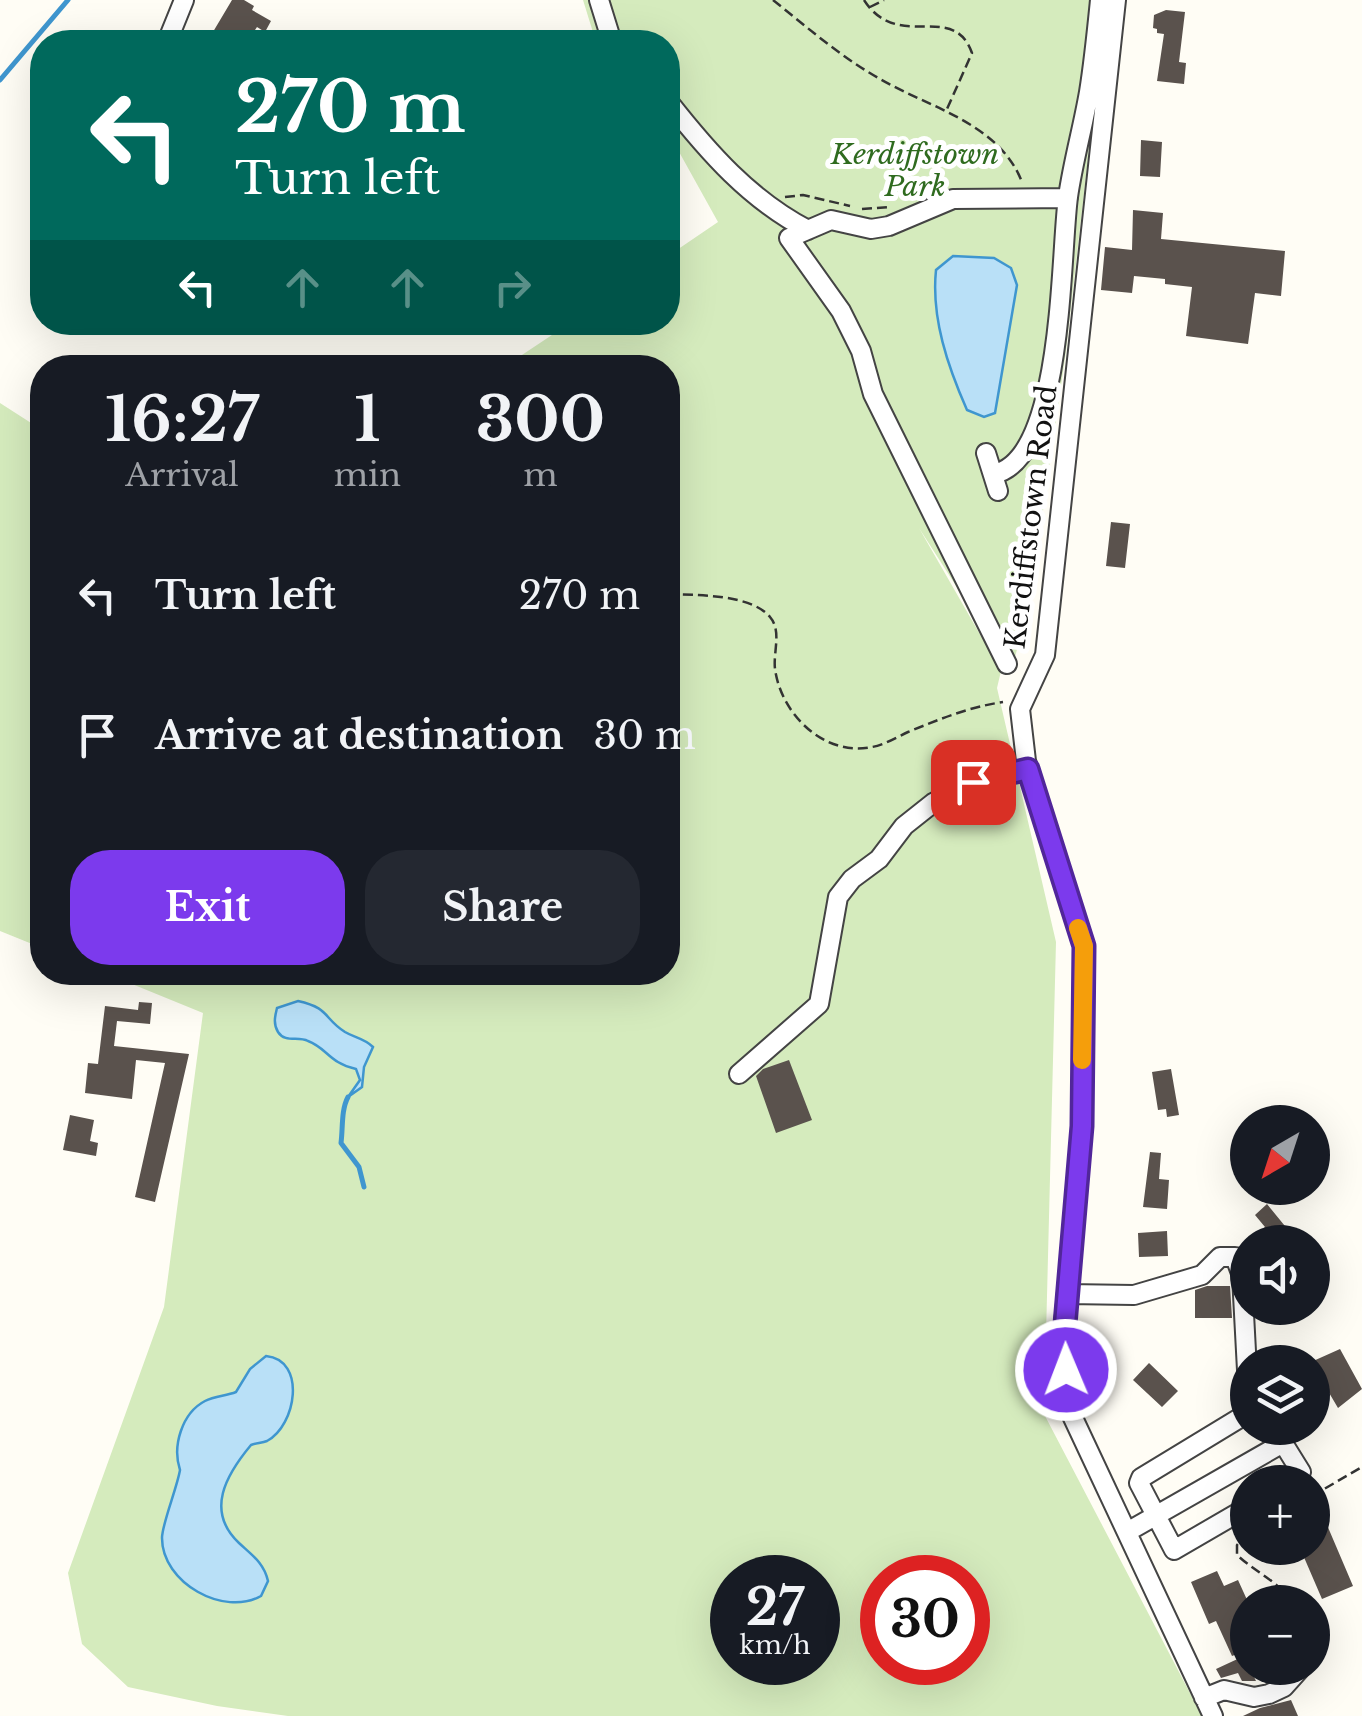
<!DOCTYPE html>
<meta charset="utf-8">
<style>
:root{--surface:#171b24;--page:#242831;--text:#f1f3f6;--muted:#9ea1a6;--accent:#7c3aed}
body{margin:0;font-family:"Libre Baskerville",serif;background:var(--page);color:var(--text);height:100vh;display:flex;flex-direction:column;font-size:38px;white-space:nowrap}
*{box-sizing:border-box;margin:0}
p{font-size:32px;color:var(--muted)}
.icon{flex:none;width:55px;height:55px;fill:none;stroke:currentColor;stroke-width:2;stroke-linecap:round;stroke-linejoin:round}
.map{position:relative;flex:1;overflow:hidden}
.panel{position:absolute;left:30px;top:355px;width:650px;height:630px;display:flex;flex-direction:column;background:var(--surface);border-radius:40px;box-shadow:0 10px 40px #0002}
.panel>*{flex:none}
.guide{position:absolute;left:30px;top:30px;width:650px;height:305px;border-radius:40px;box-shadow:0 10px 40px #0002;background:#00695c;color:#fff;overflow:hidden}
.needle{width:65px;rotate:219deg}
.fabs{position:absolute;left:1230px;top:1105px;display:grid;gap:20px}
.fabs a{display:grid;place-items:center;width:100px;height:100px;border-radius:50%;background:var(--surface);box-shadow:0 10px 40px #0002;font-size:50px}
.speed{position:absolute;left:710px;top:1555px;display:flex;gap:20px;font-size:50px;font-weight:700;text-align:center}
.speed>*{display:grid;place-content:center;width:130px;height:130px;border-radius:50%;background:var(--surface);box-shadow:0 10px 40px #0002;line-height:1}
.speed small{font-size:25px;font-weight:400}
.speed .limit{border:15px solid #d22;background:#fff;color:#111}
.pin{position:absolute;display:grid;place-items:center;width:85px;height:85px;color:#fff;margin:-42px;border-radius:20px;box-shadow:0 5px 15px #0006}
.me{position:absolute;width:110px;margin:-55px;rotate:359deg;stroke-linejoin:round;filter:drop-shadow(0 0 8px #0008)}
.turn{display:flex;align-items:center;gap:35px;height:210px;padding:0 40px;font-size:45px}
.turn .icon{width:130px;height:130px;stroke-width:2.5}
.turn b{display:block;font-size:70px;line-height:85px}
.lanes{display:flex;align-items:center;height:95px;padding:0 40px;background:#0003;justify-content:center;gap:50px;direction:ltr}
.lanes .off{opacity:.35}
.eta{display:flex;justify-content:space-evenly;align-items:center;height:170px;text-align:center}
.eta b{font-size:60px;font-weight:800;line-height:70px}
.button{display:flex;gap:20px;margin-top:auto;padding:20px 40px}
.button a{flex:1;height:115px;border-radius:40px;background:var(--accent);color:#fff;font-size:40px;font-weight:800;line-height:115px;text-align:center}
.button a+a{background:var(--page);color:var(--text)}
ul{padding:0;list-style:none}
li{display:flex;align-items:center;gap:30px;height:140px;padding:0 40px}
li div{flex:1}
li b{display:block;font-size:38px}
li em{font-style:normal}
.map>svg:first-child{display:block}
.green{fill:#d5ebbd;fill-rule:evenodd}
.water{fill:#b9e0f7;stroke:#3f96cf;stroke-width:2.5}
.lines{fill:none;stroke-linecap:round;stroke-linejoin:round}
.stream{stroke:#3f96cf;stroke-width:5}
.building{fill:#5a524d}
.minor-casing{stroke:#444;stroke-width:22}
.path{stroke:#333;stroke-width:2.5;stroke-dasharray:10 5;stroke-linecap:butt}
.minor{stroke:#fff;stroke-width:18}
.route-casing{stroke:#51269a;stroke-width:25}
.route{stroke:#7c3aed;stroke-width:18}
.slow{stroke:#f59e0b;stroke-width:18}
.labels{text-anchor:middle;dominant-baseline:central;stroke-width:10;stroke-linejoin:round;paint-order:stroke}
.park-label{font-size:28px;font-style:italic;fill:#2f6b1f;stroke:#fff}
.street-label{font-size:28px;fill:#111;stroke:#fff}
</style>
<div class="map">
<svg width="1362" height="1716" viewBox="0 0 1362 1716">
<rect width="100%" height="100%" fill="#fffdf5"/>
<path class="green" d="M583 0H1106L1066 351 1030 601 1011 672 919 528 1001 671 997 688 1056 942 1044 1414 1202 1716H288L217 1706 128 1687 82 1644 68 1573 164 1307 203 1013 105 973 668 972V368L504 367 570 323 668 322V256L718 222 668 132V42H596ZM732 1578H818V1662H732ZM882 1578H968V1662H882Z
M0 403 42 430V948L0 931Z"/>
<path class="water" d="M953 256 994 258 1011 268 1017 285 995 413 984 417 967 410C948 367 931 318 936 270Z
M298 1001C330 1008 323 1018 345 1032 355 1038 364 1038 373 1047L364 1067 362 1087 348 1097 360 1080 356 1069C329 1063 327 1048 308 1041 298 1036 285 1043 278 1032 273 1024 275 1016 277 1008Z
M266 1356C307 1360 296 1426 267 1441 262 1443 256 1443 251 1445 226 1475 205 1511 239 1543 252 1555 264 1563 268 1581L261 1596C224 1617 162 1583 162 1538 162 1524 177 1488 180 1470 172 1446 182 1413 205 1401 215 1396 226 1396 236 1392L250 1369Z"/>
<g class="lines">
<path class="stream" d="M0 80 68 0
M348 1097C341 1110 343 1128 341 1143L359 1167 364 1187"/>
</g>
<path class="building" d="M232 0H244L254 6 252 10 271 21 265 32 257 27 247 42H207Z
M1166 10 1185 12 1179 62 1186 63 1184 84 1157 81 1164 34 1157 33V29L1153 28 1154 15Z
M1141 140 1162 142 1160 177 1140 176Z
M1133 210 1163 213 1161 239 1285 251 1281 296 1255 293 1248 344 1186 336 1192 287 1165 284V279L1134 276 1132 293 1101 290 1105 247 1132 250Z
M1111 522 1130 524 1125 568 1106 566Z
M139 1002 152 1003 150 1024 117 1021 114 1046 189 1054 155 1202 135 1197 165 1063 136 1060 132 1099 85 1093 88 1063 98 1064 105 1006 138 1010Z
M789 1060 812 1120 776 1133 756 1076 763 1069Z
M1171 1069 1179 1115 1167 1117 1166 1109 1158 1110 1152 1072Z
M70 1115 94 1120 90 1141 98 1143 96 1156 63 1150Z
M1150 1152 1161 1153 1159 1179 1169 1180 1167 1209 1143 1207Z
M1267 1204 1298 1242H1247L1265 1227 1255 1215Z
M1167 1231 1168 1256 1139 1257 1138 1233Z
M1207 1286H1230L1232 1318H1195V1290Z
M1340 1349 1362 1389 1338 1408 1311 1362Z
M1149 1363 1178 1391 1162 1407 1133 1380Z
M1327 1525 1353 1586 1322 1599 1300 1548H1312V1531Z
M1217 1571 1224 1586 1238 1580 1248 1602V1650L1232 1656 1216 1621 1209 1624 1191 1582Z
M1244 1656 1256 1681H1242L1238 1673 1221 1678 1216 1669Z
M1291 1700 1298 1716H1243L1260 1708Z"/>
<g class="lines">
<defs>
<path id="minor" d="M599 0 612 42
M1116 0 1045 655 1020 709 1026 761 1084 945 1082 1126 1063 1336 1067 1405 1213 1716
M167 42 184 0
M668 101C708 152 750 200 808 230
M986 453 998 491
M994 474C1064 459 1060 256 1068 197 1073 162 1083 127 1089 92 1094 61 1097 30 1100 0
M1007 664 873 394 861 351 841 311 789 238 831 220 871 229 889 226 953 199 1068 198
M739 1074 819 1004 838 897 852 879 879 859 904 826 933 803 973 782 1028 769
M1067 1294 1134 1295 1202 1275 1220 1257H1235L1242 1276 1248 1389
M1248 1413 1141 1478 1139 1483 1174 1550 1248 1507
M1127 1532 1283 1443 1301 1472 1290 1482
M1204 1698 1224 1690 1254 1697 1269 1694 1284 1687 1301 1668"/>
</defs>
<use href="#minor" class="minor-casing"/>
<path class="path" d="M773 0C808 28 841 57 880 79 930 108 999 123 1022 182
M864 0C898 53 953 0 972 53L947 109
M870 7 884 0
M785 197 803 195 850 206
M862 209 889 207
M668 594C696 595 751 594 770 617 782 631 773 652 775 669 781 714 824 757 872 747 884 745 897 737 908 732 940 719 969 707 1003 702
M1312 1496 1362 1467
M1248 1533 1237 1545V1555C1255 1572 1278 1581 1292 1602"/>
<use href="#minor" class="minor"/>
</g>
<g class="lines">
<defs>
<path id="route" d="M973 782 1028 769 1084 946 1082 1126 1064 1336 1066 1370"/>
</defs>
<use href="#route" class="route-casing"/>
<use href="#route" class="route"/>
<path class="slow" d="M1078 928 1084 946 1082 1060"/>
</g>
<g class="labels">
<g class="park-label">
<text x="915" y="154">Kerdiffstown<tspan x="915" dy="32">Park</tspan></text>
</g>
<g class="street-label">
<text transform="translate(1031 517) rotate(-83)">Kerdiffstown Road</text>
</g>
</g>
</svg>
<div class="fabs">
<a><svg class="needle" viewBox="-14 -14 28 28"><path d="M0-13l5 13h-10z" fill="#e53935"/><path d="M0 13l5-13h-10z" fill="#9ea1a6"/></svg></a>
<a><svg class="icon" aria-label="sound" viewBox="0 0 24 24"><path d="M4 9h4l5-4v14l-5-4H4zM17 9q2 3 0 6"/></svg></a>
<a><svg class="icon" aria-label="layers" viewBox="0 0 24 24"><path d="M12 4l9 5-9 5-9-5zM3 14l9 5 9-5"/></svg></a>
<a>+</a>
<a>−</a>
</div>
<div class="speed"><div>27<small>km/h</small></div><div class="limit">30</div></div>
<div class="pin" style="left:973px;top:782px;background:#d93025"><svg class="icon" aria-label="arrive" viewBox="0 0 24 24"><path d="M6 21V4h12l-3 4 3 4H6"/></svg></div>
<svg class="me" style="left:1066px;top:1370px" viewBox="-20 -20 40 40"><circle r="17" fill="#7c3aed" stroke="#fff" stroke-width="3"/><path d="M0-11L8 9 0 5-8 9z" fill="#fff"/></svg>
<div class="guide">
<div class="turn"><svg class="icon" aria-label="left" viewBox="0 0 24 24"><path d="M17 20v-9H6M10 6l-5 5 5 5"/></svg><div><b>270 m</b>Turn left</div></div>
<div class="lanes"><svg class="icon" aria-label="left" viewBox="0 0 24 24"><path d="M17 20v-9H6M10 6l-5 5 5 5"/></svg><svg class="icon off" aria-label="ahead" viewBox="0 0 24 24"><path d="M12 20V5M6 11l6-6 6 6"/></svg><svg class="icon off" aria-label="ahead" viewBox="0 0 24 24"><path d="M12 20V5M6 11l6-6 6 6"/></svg><svg class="icon off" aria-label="right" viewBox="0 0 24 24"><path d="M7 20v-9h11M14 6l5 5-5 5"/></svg></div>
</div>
<section class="panel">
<div class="eta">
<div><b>16:27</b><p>Arrival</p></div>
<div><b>1</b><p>min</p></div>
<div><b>300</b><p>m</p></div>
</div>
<ul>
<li><svg class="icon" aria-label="left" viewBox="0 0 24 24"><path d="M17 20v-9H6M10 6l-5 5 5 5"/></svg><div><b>Turn left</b></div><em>270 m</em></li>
<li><svg class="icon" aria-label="arrive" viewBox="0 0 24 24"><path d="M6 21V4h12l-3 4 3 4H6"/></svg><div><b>Arrive at destination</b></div><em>30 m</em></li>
</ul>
<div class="button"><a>Exit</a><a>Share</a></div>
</section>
</div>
